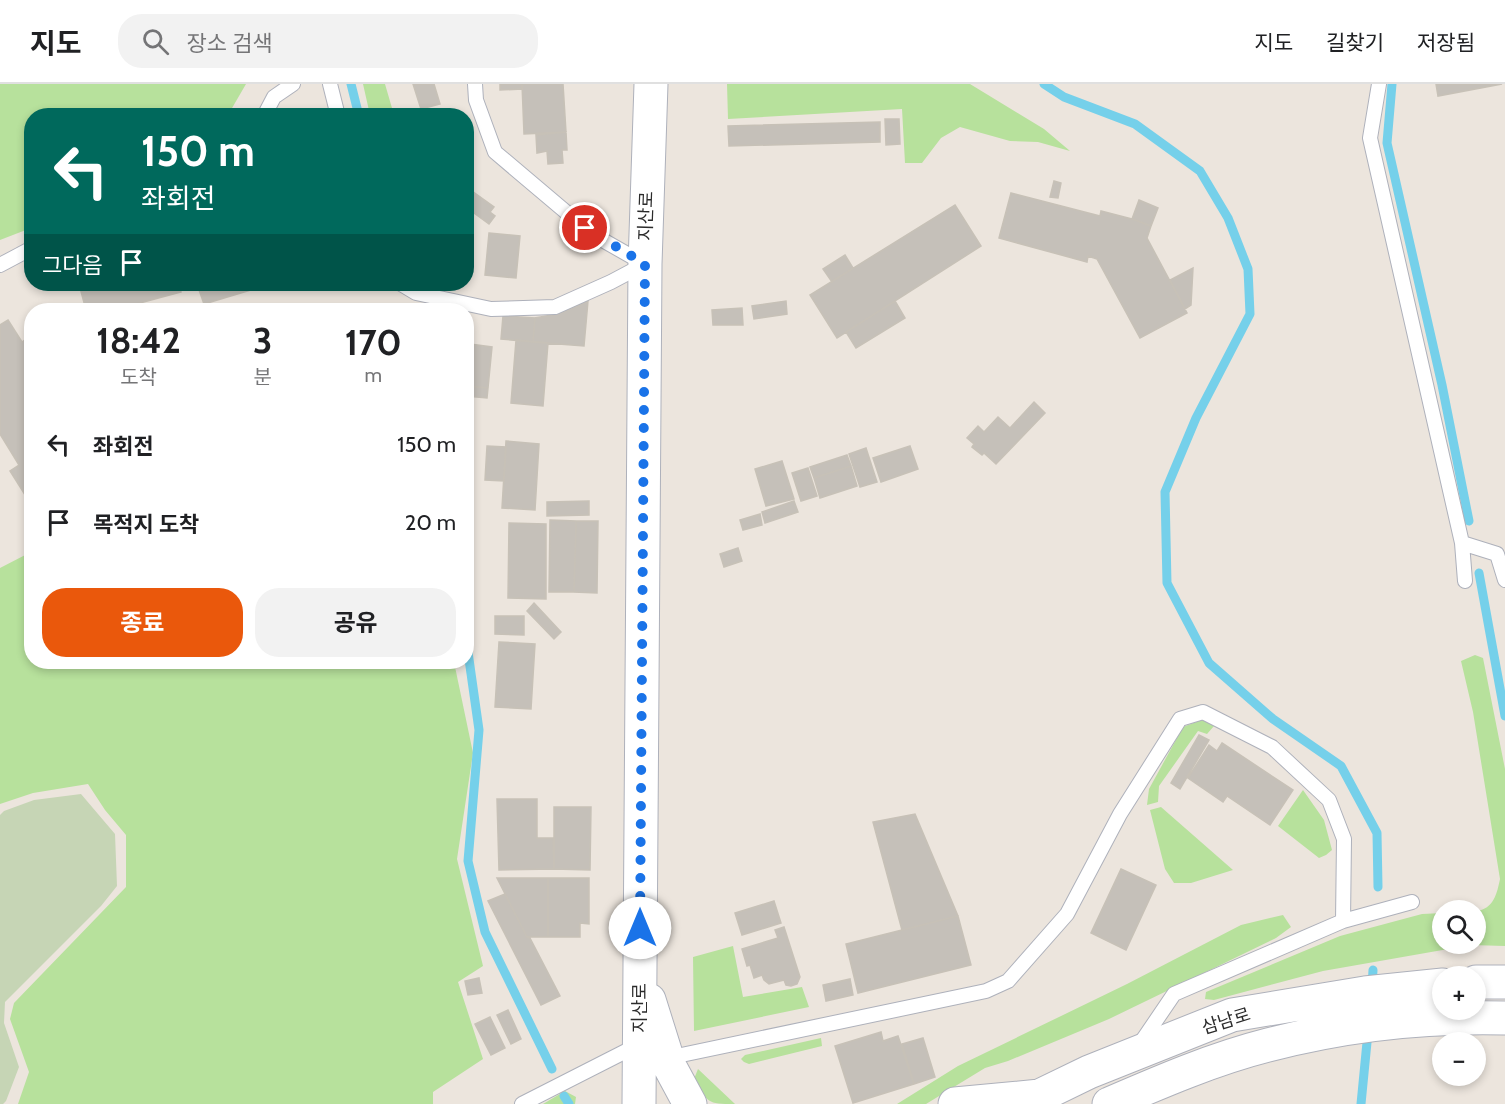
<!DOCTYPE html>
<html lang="ko">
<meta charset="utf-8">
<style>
:root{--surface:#fff;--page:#f2f2f2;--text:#202124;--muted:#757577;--line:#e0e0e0;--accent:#ea580c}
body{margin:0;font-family:Cabin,"Noto Sans KR",sans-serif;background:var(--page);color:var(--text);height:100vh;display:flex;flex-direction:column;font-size:22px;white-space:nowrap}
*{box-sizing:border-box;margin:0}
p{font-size:20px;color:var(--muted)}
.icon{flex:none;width:33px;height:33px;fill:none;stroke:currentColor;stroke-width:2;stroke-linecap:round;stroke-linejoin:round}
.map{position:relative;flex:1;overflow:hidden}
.sheet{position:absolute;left:24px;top:219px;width:450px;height:366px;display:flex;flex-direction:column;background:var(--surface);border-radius:24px;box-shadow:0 3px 9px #0003}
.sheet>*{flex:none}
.banner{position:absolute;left:24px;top:24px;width:450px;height:183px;border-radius:24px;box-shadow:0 3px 9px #0003;background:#00695c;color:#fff;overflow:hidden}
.fabs{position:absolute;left:1432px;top:816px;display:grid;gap:12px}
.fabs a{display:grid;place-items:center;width:54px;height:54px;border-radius:50%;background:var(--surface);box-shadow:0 3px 9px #0003;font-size:30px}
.pin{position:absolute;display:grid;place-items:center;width:51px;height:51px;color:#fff;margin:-26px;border:3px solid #fff;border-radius:50%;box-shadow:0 2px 6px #0007}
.me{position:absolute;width:66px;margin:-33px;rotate:0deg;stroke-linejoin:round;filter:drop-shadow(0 0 4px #0008)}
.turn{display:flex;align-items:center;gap:21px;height:126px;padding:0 18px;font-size:27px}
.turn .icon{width:78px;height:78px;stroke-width:2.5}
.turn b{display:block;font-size:42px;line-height:51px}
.then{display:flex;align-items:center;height:57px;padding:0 18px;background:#0003;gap:12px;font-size:22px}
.eta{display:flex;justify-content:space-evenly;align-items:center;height:102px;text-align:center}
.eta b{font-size:36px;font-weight:700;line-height:42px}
.button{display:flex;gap:12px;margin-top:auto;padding:12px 18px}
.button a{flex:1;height:69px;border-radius:24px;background:var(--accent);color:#fff;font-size:24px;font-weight:700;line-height:69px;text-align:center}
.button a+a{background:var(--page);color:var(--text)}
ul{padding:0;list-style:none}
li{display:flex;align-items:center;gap:18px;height:78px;padding:0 18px}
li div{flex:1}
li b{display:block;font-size:22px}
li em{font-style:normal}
header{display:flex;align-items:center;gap:36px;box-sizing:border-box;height:84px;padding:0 30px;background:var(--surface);border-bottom:2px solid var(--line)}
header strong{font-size:28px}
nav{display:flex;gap:33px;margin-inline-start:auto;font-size:21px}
.search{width:420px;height:54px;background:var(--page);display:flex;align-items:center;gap:15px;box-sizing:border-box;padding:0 21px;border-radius:24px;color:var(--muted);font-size:22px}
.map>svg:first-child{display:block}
.green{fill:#b7e19c}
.cemetery{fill:#c6d5b5}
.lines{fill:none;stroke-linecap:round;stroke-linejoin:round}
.stream{stroke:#75d0ea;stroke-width:9}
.building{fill:#c5c0b9;stroke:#c7c1b7;stroke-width:1.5}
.lane-casing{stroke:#aeb1bb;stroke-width:16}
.secondary-casing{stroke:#aeb1bb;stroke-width:35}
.lane{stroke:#fff;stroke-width:14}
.secondary{stroke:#fff;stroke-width:33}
.route{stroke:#1a73e8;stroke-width:10;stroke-dasharray:0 18}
.labels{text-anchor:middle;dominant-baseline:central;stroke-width:4.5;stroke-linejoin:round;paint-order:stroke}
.street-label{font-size:18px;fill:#2b2b2b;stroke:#fff}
</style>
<header>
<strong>지도</strong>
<div class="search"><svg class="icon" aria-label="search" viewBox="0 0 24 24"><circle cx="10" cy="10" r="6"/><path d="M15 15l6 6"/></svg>장소 검색</div>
<nav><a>지도</a><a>길찾기</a><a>저장됨</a></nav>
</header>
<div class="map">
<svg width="1505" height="1020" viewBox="0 0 1505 1020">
<rect width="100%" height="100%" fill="#ece5dd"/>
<path class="green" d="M0 0H246L228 31 32 32 31 144 0 156Z
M363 0H385L394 31H370Z
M727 0H970L1044 45 1070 67 1038 58 1010 57 960 43 941 54 922 79H905L902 25 728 35Z
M31 468 32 578H454L473 669 457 775 483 882 458 898 483 975 433 1008V1020H18L29 988 10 935 14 919 126 803V751L105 726 88 700 33 709 0 720V484Z
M1475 571 1483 574 1505 685V862L1471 861 1323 887 1214 916 1205 915 1206 908 1340 852 1422 830 1443 829V860H1476V827C1494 825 1497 809 1500 795L1473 628 1461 577Z
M1204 635 1214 642 1207 650 1198 647 1159 702 1158 718 1147 721 1149 705 1183 643Z
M1303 706 1324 736 1332 766 1326 771 1319 774 1278 742Z
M1161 723 1233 786 1191 799H1174L1165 785 1150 726Z
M1283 831 1291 843 1276 854 1109 935 1008 977 985 984 926 1020H897L958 982 1127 900 1241 841Z
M733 862 743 913 802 903 809 923 694 947 693 873Z
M821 954 822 962 749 980 744 978 741 975 745 971Z
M698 985 735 1020C706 1020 709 1019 694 995Z
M565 1007 576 1013 575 1020H543Z"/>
<path class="cemetery" d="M81 710 115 750 117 802 101 822 5 918 4 939 19 983 6 1017 3 1020H0V731L4 727 34 716Z"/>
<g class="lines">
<path class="stream" d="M351 0 359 32
M1044 0 1064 13 1135 40 1200 87 1228 134 1248 185 1250 230 1196 334 1165 408 1167 499 1209 579 1273 635 1341 682 1377 749 1378 803
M1392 0 1387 59 1442 301 1469 437
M408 225V226
M1479 489 1505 632
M466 554 479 646 468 777 485 848 552 985
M1372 904 1373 886
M564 1012 569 1020
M1361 1020 1368 948"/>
</g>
<path class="building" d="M413 0H434L440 20 421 25Z
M500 0H522V5L500 6Z
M522 0H563L566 48 524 50Z
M1436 0H1502L1438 12Z
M885 35H899L900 60 886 61Z
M880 38V58L729 62 728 42Z
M566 48 567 66H562L563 79 548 80 547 67 537 69 536 51Z
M1054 97 1061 99 1058 114 1050 113Z
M472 107 494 123 490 128 495 132 489 140 466 123V115Z
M1011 109 1100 132 1101 127 1132 135 1151 142 1147 154 1187 229 1140 254 1097 175 1088 172 1087 178 999 154Z
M1139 116 1158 124 1151 142 1132 135Z
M955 121 981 162 837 254 810 211Z
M489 149 520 152 516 194 485 191Z
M845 171 853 184 832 198 823 185Z
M1193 184 1191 221 1185 225 1170 196Z
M79 200H179L181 208 114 226H86Z
M197 200H271L204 220Z
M588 217 584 262 533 258 535 234 558 230Z
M786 217 787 230 754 235 752 222Z
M895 217 905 234 856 264 846 248Z
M742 224 743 241H713L712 226Z
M503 232 535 234 533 258 501 255Z
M8 236 22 258 26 255 32 264V422L10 387 19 381 0 350V241Z
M516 256 548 259 543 322 511 319Z
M470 260 492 263 488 304 466 302Z
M466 302 488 304 487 314 466 312Z
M1034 318 1045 329 996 380 984 369 982 371 972 363 974 360 967 354 978 342 984 348 998 333 1010 344Z
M506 357 539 360 535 426 502 424Z
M487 362 506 363 504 397 485 396Z
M910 362 918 385 881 398 873 374Z
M866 364 877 398 860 403 849 370Z
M847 371 851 382 814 394 810 383Z
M782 377 794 415 766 422 755 385Z
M851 382 857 402 820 414 814 394Z
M808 384 817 412 801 417 792 389Z
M589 417V431L547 432V418Z
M794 417 798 428 765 439 762 428Z
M760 430 762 441 743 446 740 436Z
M550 436 576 437 574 508H549Z
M576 437H598L597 509 574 508Z
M509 439 546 440V515L508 514Z
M738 464 742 477 724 483 720 470Z
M534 519 561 548 554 555 527 527Z
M495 532H524V551L495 550Z
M499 558 535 560 531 625 495 623Z
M1199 651 1209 656 1180 705 1171 699Z
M1222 659 1293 706 1270 741 1227 712 1223 718 1188 694 1209 661 1217 667Z
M497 715H537V754H553L554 785 499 786Z
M554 723H591L590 786 554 785Z
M915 730 958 832 902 846 873 738Z
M1121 785 1156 801 1126 866 1091 849Z
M497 794H548V853H527Z
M548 794H589V840L580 839V853H548Z
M505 810 527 853 530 854 560 912 541 921 488 817Z
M774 817 781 839 742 851 735 829Z
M958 832 971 881 858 909 846 860Z
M784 843 800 893 797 900 791 902 786 901 784 896 769 900 764 896 762 891 754 894 750 881 747 882 742 865 778 854 775 846Z
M479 894 482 909 468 911 465 897Z
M850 895 853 911 826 917 823 901Z
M508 926 521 955 511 960 497 931Z
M490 933 505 964 491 971 475 940Z
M881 948 883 957 898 952 914 1000 853 1019 835 962Z
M923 954 935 993 914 1000 902 960Z"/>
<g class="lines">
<defs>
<path id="lane" d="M330 0 338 32
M475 0 476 16 495 68 592 150 643 179
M1379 0 1370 54 1462 459 1465 497
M264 32 274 13 293 0
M0 181 32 164
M401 200 416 209 491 225 555 223 611 198 643 181
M1462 459 1497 470 1505 496
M1140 960 1174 910 1343 837 1412 818
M667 974 986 907 1008 897 1067 830 1120 730 1180 635 1203 628 1272 663 1329 716 1344 755 1343 837
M522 1020 638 961"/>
<path id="secondary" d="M1476 898H1505
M649 916 670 983 690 1020
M639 1020 645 180 651 0
M955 1020 1040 1012
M1023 1020 1089 988 1232 931 1365 909 1443 901
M1109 1020C1160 998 1213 975 1268 961 1345 941 1426 932 1505 934"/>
</defs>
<use href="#lane" class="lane-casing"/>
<use href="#secondary" class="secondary-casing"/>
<use href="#lane" class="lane"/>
<use href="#secondary" class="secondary"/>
</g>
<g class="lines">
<path class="route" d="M585 144 645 180 640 844"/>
</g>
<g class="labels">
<g class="street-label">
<text transform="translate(646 132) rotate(-88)">지산로</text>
<text transform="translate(640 924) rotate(-90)">지산로</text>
<text transform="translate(1226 937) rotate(-17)">삼남로</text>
</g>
</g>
</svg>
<div class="fabs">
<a><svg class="icon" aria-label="search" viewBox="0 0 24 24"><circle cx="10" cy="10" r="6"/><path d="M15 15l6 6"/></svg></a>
<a>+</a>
<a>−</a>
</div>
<div class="pin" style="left:585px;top:144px;background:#d93025"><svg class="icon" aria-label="arrive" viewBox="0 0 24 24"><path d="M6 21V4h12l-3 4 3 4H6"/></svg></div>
<svg class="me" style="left:640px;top:844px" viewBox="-20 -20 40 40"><circle r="19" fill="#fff"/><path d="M0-13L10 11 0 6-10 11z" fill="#1a73e8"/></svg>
<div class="banner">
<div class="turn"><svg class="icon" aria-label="left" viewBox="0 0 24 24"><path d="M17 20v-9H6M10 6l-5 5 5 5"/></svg><div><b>150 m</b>좌회전</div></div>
<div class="then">그다음<svg class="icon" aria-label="arrive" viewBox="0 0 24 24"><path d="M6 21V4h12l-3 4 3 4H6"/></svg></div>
</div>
<section class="sheet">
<div class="eta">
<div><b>18:42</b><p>도착</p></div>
<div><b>3</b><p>분</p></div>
<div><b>170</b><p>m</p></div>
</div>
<ul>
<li><svg class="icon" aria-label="left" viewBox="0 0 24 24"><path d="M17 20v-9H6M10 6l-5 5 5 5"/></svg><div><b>좌회전</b></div><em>150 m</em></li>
<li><svg class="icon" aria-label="arrive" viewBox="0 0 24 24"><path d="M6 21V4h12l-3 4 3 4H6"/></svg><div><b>목적지 도착</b></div><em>20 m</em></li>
</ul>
<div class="button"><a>종료</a><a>공유</a></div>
</section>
</div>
